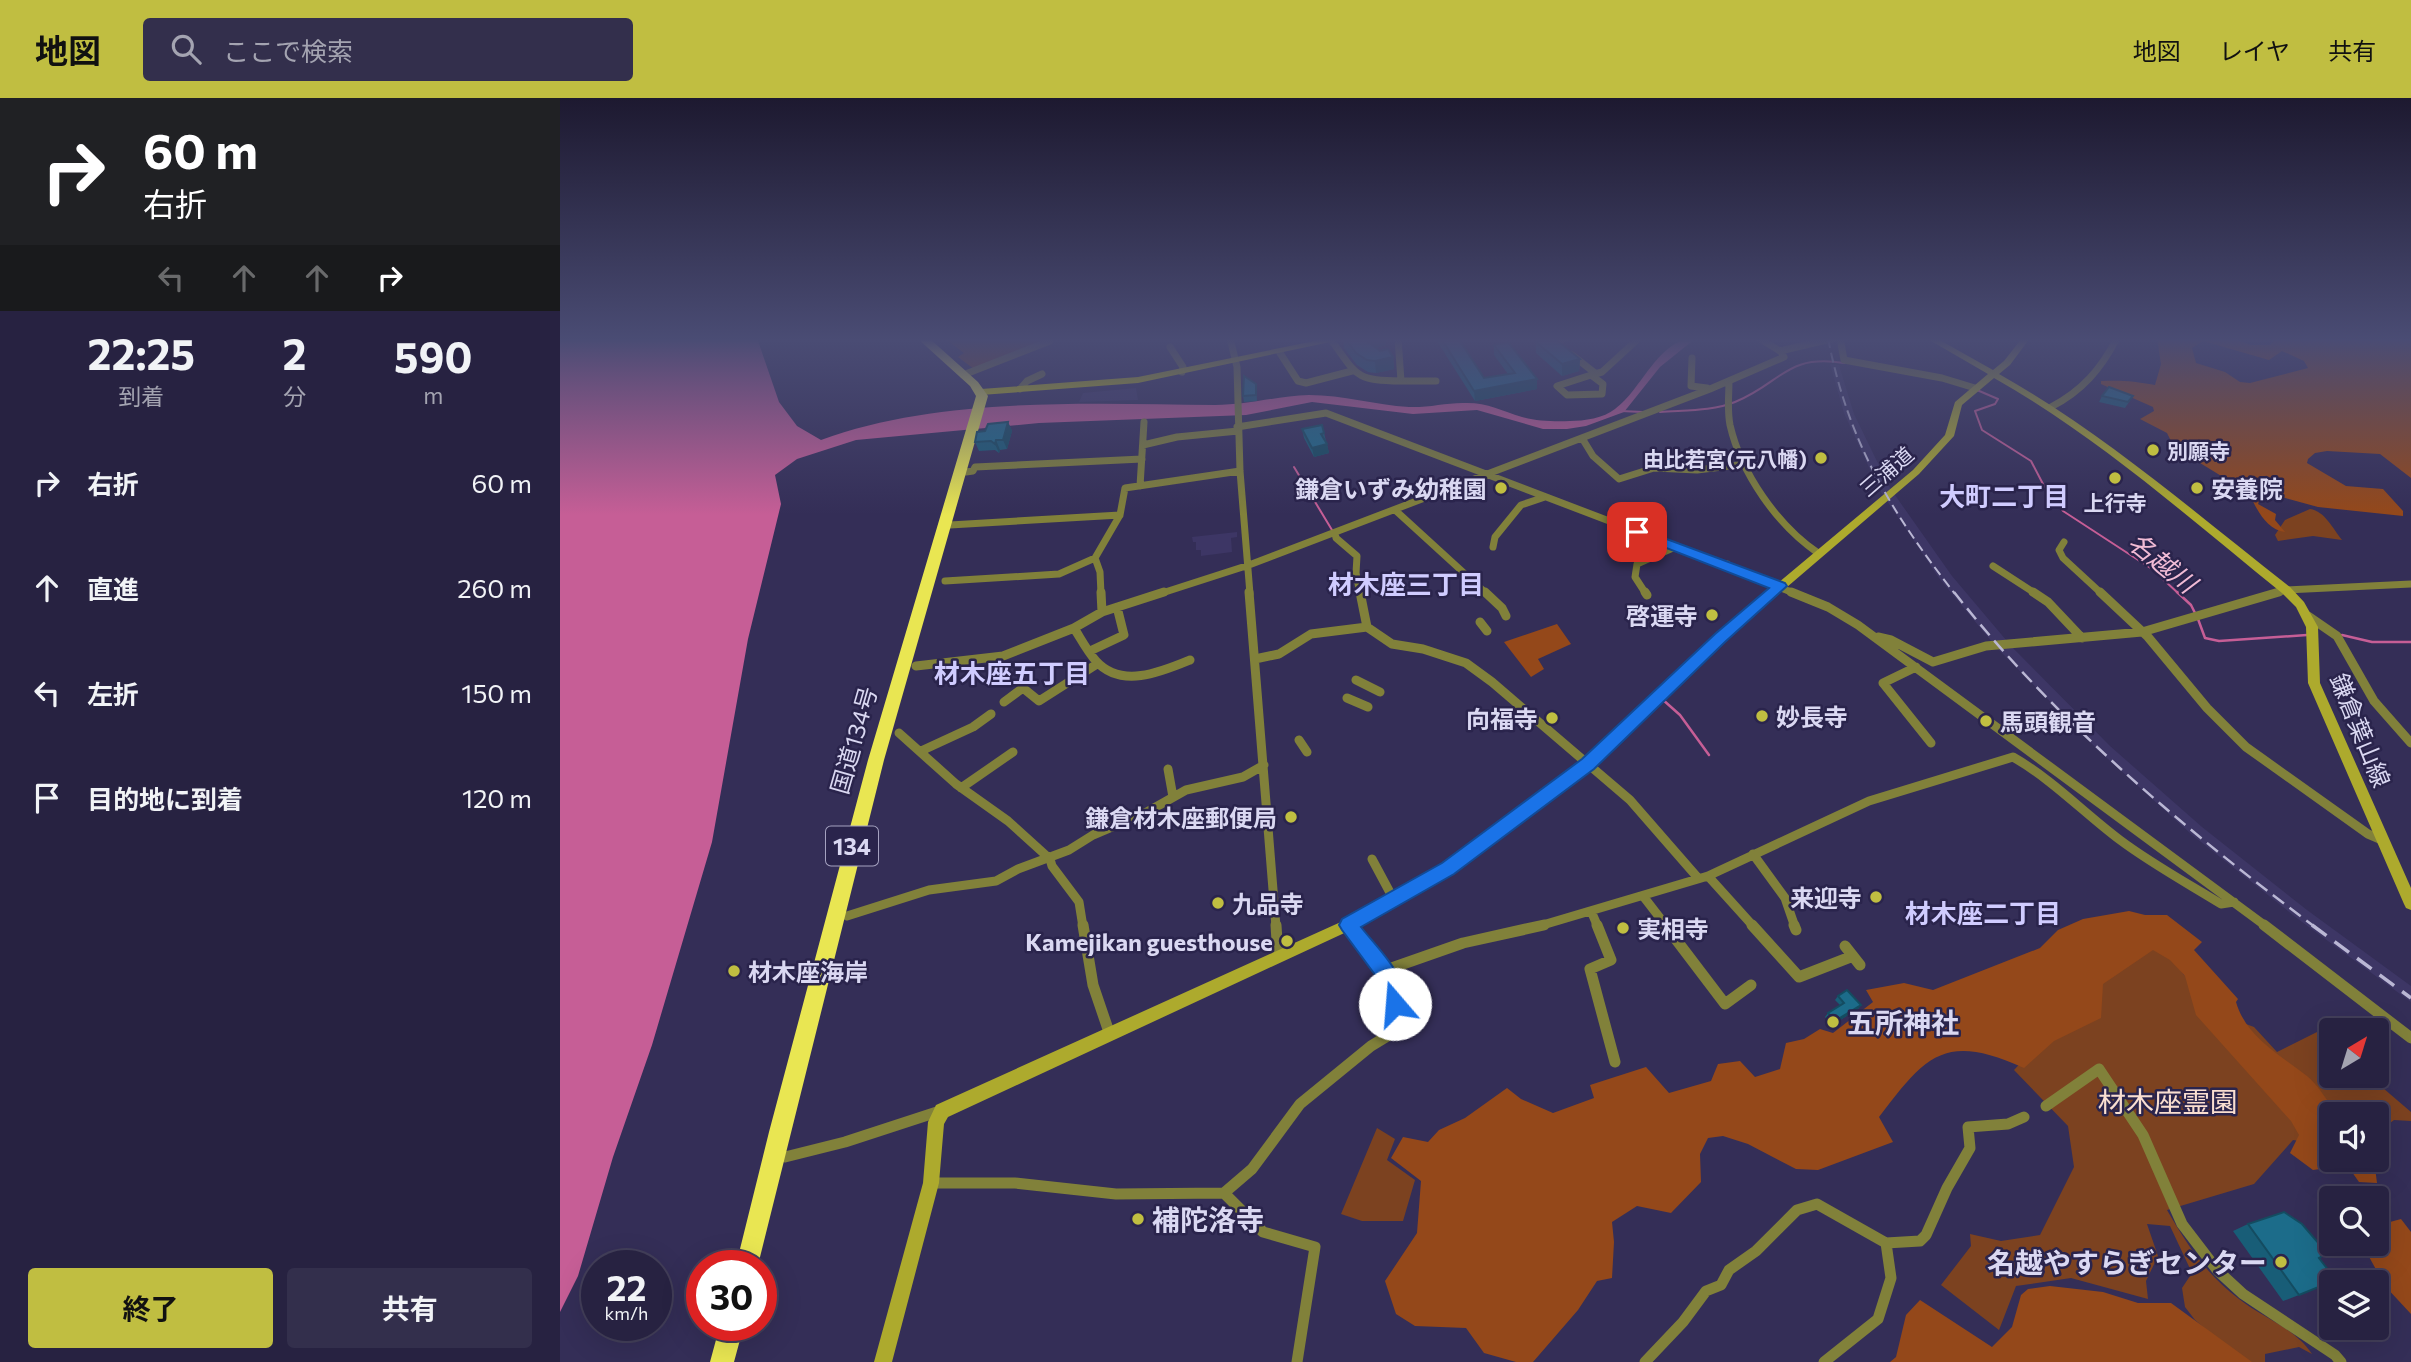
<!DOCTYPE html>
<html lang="ja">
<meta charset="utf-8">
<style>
:root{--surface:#272241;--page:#332f4c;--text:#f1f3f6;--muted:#a4a4b1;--line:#433f5a;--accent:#c0be41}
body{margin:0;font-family:Commissioner,"Noto Sans JP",sans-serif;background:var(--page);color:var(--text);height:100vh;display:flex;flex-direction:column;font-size:26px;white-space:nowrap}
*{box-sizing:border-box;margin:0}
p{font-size:23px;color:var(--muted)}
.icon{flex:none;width:38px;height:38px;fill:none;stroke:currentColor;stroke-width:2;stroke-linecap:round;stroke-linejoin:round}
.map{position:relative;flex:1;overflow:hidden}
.panel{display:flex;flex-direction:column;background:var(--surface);width:560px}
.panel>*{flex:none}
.top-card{background:#202124;color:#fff;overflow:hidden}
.needle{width:46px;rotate:38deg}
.controls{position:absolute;left:1759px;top:920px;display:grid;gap:14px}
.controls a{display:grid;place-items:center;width:70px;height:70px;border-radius:7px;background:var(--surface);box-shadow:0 7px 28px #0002,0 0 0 2px var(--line);font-size:35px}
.speed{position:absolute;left:21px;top:1152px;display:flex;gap:14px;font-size:35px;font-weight:700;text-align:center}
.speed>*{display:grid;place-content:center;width:91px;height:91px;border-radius:50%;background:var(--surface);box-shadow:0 7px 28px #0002,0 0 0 2px var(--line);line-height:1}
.speed small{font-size:18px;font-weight:400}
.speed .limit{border:10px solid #d22;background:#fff;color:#111}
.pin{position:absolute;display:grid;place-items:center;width:60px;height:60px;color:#fff;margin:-30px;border-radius:14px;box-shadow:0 4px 10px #0006}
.me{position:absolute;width:77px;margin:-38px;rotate:342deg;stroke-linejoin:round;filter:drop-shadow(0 0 5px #0008)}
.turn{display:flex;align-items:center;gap:24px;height:147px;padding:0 28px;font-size:32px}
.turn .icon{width:91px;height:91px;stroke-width:2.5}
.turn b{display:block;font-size:49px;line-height:60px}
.lanes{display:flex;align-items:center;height:66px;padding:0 28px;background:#0003;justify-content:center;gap:35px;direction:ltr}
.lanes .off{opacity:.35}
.eta{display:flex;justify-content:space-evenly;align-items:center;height:119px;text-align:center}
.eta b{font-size:42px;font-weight:700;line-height:49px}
.action{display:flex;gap:14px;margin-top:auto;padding:14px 28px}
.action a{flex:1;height:80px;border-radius:7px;background:var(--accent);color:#111;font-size:28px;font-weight:700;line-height:80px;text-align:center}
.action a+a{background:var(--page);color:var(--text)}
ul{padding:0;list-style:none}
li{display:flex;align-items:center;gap:21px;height:105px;padding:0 28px}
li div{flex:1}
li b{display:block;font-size:26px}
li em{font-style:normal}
header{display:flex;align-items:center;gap:42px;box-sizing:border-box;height:98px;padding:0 35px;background:var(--accent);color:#111}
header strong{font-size:33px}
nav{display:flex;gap:38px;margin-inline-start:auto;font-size:24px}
.search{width:490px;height:63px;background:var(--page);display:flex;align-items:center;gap:18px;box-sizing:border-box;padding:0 24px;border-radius:7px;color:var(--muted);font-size:26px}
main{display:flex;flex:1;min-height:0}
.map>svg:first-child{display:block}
.built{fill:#3d3665}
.green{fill:#7c4220}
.forest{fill:#94481a;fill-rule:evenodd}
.water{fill:#c65e96}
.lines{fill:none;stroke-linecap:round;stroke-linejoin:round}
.stream-far1{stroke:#c65e96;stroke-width:2}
.stream{stroke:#c65e96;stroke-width:2.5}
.street-far2{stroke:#81813a;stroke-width:7}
.street-far1{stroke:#81813a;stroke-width:9}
.street{stroke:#81813a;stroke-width:11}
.secondary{fill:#adaa2d;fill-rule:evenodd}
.primary{fill:#ceca08;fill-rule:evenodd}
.highway{fill:#e9e652;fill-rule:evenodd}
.rail-far2{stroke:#bab7d4;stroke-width:2;stroke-dasharray:10 5;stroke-linecap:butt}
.rail-far1{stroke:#bab7d4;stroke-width:2.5;stroke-dasharray:14 7;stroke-linecap:butt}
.rail{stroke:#bab7d4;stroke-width:3.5;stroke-dasharray:18 10;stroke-linecap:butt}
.wall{fill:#185d77}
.shaded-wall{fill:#144c61}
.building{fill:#1c6c8a;stroke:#144c61;stroke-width:2}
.route{fill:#1a73e8;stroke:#114b97;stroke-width:2}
.poi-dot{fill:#c0be41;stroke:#2a244c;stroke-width:2.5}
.labels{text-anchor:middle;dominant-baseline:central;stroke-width:5;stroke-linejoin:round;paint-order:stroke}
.far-poi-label{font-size:21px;font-weight:bold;fill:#dad8f2;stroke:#2a244c;text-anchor:start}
.far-street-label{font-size:21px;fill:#dad8f2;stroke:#2a244c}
.shield{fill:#2a244c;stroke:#a5a2c0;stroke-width:2}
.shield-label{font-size:23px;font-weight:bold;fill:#dad8f2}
.poi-label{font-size:24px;font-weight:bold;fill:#dad8f2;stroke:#2a244c;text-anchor:end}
.street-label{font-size:24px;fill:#dad8f2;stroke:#2a244c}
.neighbourhood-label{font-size:26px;font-weight:bold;fill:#d0ccff;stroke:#2a244c}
.water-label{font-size:26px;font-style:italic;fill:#f1bbd5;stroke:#2a244c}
.near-poi-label{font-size:28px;font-weight:bold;fill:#dad8f2;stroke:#2a244c;text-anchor:start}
.near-park-label{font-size:28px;fill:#f9ded0;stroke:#2a244c}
</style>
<header>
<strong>地図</strong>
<div class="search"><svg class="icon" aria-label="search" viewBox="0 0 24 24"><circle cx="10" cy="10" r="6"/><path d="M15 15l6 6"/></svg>ここで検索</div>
<nav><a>地図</a><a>レイヤ</a><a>共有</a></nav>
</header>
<main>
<section class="panel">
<div class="top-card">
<div class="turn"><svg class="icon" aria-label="right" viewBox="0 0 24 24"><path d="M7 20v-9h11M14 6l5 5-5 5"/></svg><div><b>60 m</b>右折</div></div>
<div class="lanes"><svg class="icon off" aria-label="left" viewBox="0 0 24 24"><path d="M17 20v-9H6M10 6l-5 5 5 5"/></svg><svg class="icon off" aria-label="ahead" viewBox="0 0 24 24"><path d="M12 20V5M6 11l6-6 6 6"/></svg><svg class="icon off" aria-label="ahead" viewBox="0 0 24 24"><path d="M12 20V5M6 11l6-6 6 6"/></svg><svg class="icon" aria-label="right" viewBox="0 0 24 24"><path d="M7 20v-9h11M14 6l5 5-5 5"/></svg></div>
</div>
<div class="eta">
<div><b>22:25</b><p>到着</p></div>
<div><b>2</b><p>分</p></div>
<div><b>590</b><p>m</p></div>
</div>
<ul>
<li><svg class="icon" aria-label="right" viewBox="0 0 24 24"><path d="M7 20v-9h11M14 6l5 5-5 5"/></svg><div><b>右折</b></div><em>60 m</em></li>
<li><svg class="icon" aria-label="ahead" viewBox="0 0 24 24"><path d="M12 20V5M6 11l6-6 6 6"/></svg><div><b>直進</b></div><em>260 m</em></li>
<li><svg class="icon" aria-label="left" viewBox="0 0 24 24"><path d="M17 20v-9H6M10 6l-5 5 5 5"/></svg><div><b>左折</b></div><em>150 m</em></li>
<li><svg class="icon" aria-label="arrive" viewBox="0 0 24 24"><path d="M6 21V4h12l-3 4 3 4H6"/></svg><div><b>目的地に到着</b></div><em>120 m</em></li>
</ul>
<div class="action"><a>終了</a><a>共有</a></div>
</section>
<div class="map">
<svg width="1851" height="1264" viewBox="0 0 1851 1264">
<rect width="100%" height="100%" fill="#342e57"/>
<path class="built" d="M1270 266 1279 267 1294 316 1330 390 1392 478 1452 549 1550 648 1642 729 1747 812 1851 888V904L1738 821 1631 736 1538 652 1437 550 1379 480 1319 391 1284 315Z
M576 290 578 302 519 304 523 295Z
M677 434V439L671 440 672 454 641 458V452H636V444H633L632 439Z"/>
<path class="green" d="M384 240H479L484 244 414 271 398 259 404 255Z
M1750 411C1765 413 1773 431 1782 442L1753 438 1718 443 1715 437 1725 422Z
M1593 847 1612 862 1624 877 1635 882 1670 920 1694 929 1717 954 1757 934 1771 946V978H1809L1851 1014V1023L1834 1022 1817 1035 1816 1017H1771V1048L1733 1042 1694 1086 1607 1112C1628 1148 1645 1175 1679 1201 1703 1220 1735 1230 1752 1256L1739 1249 1705 1256V1264H1685L1635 1222 1625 1209 1622 1190 1632 1175 1610 1128 1587 1126 1598 1158 1586 1183 1588 1201 1511 1180 1456 1188 1439 1232 1381 1187 1411 1148 1410 1136 1441 1143 1480 1137 1514 1069 1508 1028 1454 972 1542 878Z
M817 1030 835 1041 827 1062 855 1082 843 1123H802L781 1116Z"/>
<path class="forest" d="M1597 240H1672L1691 247H1710L1716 240H1851V380L1820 356 1767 353 1755 355 1748 361 1747 365 1786 388 1823 391 1843 413V418L1758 409 1703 394 1698 406 1716 416 1715 422 1725 434C1706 432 1696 410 1689 395L1614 349 1607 335 1580 321 1594 313 1593 309 1541 286V283C1560 282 1575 283 1595 287L1601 266ZM1643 243 1709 262 1722 253 1744 263 1748 270 1690 285 1680 284 1665 274 1636 265 1632 250Z
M997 526 1011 546 978 561 984 571 971 579 944 544Z
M1569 813 1585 817H1607L1642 844 1634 852 1678 901 1676 904C1686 939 1720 957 1747 978 1759 988 1768 1004 1777 1017H1771V1062H1814L1817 1085 1799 1084 1787 1067 1753 1072 1730 1055 1739 1037 1731 1023 1636 917 1625 878 1610 862 1593 852 1543 886 1541 920 1494 943 1464 970C1385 934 1366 957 1319 1019L1333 1044 1258 1072 1236 1071 1188 1046 1163 1038 1148 1040 1140 1056 1141 1084 1111 1115 1077 1108 1052 1124 1054 1144 1052 1180 1037 1183 1018 1212 973 1264H956L924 1255 906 1230 855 1228 836 1216 825 1183 857 1135 861 1083 831 1060 843 1039 868 1044 879 1032 905 1020 947 990 961 1001 993 1015 1034 1000 1030 987 1086 969 1109 995 1151 983 1158 966 1180 963 1195 979 1220 971 1226 945 1244 941 1260 931 1273 935 1313 904 1306 892 1344 885 1373 892 1480 850 1498 832 1523 821Z
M1841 1121 1851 1134V1216L1825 1188 1807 1155 1811 1146H1816L1819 1127Z
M1490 1188 1543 1194 1578 1205H1611L1692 1264H1330L1336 1259 1346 1217 1360 1202 1432 1249 1452 1229 1461 1197 1468 1191Z"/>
<path class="water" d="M0 240H197L219 304 237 328 261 342C381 298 529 306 655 307 687 307 717 298 749 297 783 297 815 307 849 309 868 310 888 304 907 305 928 305 942 313 962 319 976 323 996 324 1010 323 1024 323 1044 320 1055 311 1082 292 1098 240 1136 240L1100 269 1064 314 1026 328 1007 331H983L917 312 853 316 752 304 686 317 479 325 296 342 237 361 215 377 221 406 188 541 152 744 92 947 53 1059 18 1178 0 1214Z"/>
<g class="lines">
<path class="stream-far1" d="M1417 292 1438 301 1435 306 1415 313 1422 332 1471 363 1483 386 1503 413 1592 471 1619 496
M1061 313 1083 314
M1100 314C1124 312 1153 313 1175 304 1222 285 1225 256 1284 265
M734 369 772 432"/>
<path class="stream" d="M1617 494 1631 507 1635 515
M1638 521 1645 540 1659 543 1747 537
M1782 537 1812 544H1851
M1102 601 1120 617 1149 657"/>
<path class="street-far2" d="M670 240 677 269 680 373 690 496
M1280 240 1284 262 1382 280 1415 290
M772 243C798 279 795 282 841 283L838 240
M995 243 1006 240
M610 249 623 269 622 274
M1220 253 1275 240
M720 255 738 283 746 285 792 273
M1012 257 1035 275
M1132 260 1131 288 1147 290
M403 277 490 243
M1031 277 1043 286 1042 296 1007 297 997 288Z
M1031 277 1042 274 1078 241 1075 240
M841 283H876
M1169 283C1169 297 1167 312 1170 327 1181 375 1217 427 1258 455
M460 291 467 283 482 276
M1491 309C1522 293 1541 271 1557 240
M677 329 766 315 1162 466
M1022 340 1033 358 1059 381 1094 370 1137 372 1187 366
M583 347 617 339 678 333
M406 374 413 373 415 369 582 361
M580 388 584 324
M835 412 927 496
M390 427 560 417
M775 435 776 440 797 458 796 475 800 496
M1504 444 1499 452 1503 460 1542 496
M933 449 935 439 961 407 985 399
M1167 466H1162L1236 496
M1433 468 1476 496
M385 483 499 476 535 460
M541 496 540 474 535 460 560 417 565 390 680 373
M599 496 689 467 1150 291 1224 259 1220 253 1199 240
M1086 496 1075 479 1077 466 1115 449
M1713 496 1726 492 1851 486"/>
<path class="street-far1" d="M541 494 542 514
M689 494 716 829
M800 494 807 529 832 546 863 551 906 565 932 584 1070 702 1138 780
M925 494 942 510 946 518
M1085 494 1087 497
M1231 494 1268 509 1298 527 1707 829
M1473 494 1488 504 1522 540
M1540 494 1588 539 1647 610 1686 649 1808 736 1822 742
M1748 518 1777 538 1814 603 1851 645
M920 524 927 533
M514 530C521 541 527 553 536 563 561 591 601 574 630 562
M1318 539 1331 542 1373 564 1426 548 1582 534 1719 494
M530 553 564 537 557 509
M695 561 719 556 751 536 807 529
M356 568 443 558 514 530 542 514 604 494
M1356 569 1323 585 1371 645
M796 582 820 594
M787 600 808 609
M444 604 463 590 479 603 537 566
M339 635 396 686 448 723 490 761 492 768 519 804 523 829
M739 642 747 654
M361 653 413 629 431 616
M608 671 613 699
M401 690 453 654
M1193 756 1225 800 1235 829
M812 761 834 802
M1148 778 1194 829
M1083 798 1107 829
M1031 813 1038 829
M287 818 369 792 436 783 458 771 509 752 533 737 587 714 626 692 683 679 704 667
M788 827 790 829
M976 829 1148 778 1309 703 1453 659C1493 682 1524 715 1560 742 1592 766 1627 785 1661 806L1674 804"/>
<path class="street" d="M523 827 533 887 550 937
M716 827 718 859
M1037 827 1051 862 1030 871 1055 964
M1105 827 1165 906 1191 887
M1192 827 1239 879 1293 858
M1234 827 1236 832
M1704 827 1851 940
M1285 848 1300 867
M823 873 903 845 984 827
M1486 1008 1539 971 1583 1037 1622 1126 1658 1173 1683 1196 1775 1257 1781 1264
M225 1059 285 1044 380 1013
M371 1085H455L556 1096 664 1095 703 1134 755 1149 737 1264
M664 1095 692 1071 740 1006 811 948 839 931 830 881 788 827
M1085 1264 1123 1224 1146 1193 1161 1187 1169 1172 1196 1153 1237 1112 1257 1106 1326 1145 1360 1143 1366 1137 1387 1090 1410 1050 1408 1029 1448 1026 1464 1019
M1264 1264 1318 1221 1331 1180 1326 1145"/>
<path class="secondary" d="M1366 240H1376L1433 272 1444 263 1462 240H1470L1450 267 1439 276C1544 335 1635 415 1730 489L1744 504 1758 529 1760 585 1851 790V812L1846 810 1844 806 1748 585 1746 529 1736 509 1722 495C1629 420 1538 339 1434 280L1402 307 1394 338 1359 376 1164 543 1032 670 893 774 793 831 388 1019 384 1026 379 1085 332 1264H314L363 1085 368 1024 376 1007 783 823 883 766 1024 662 1156 537 1353 372 1385 337 1395 304 1428 276Z"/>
<path class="primary" d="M769 240H789L578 285 421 297 416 294 421 291 578 279Z"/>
<path class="highway" d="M357 240H369L418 284 428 298 324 662 198 1167H176L209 1034 308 662 416 298 410 288Z
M160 1227H184L174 1264H150Z"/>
<path class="rail-far2" d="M1268 240C1288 344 1331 414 1395 496"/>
<path class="rail-far1" d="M1394 494C1495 623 1624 731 1755 829"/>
<path class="rail" d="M1752 827 1851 900"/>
</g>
<path class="wall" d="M783 240H826V247L816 250 833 259 834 271 816 275 808 274 797 267 784 250Z
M875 240H898L924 280 948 276 934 257V247L977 281V291L915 303Z
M976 244 1020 261 1019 273 1002 278 976 255Z
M696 286 697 303 684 304 683 298Z
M1542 298H1573L1565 310 1539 304Z
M448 324 452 333 447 351 440 352 439 355 435 352 419 353 415 344 425 333Z
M742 331 764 335 769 355 754 359 744 340Z
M1278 898 1301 907 1298 911 1272 927 1265 919 1268 915 1280 907 1275 902Z
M1688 1126 1759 1160 1739 1197 1723 1203 1673 1133Z"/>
<path class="shaded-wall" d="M808 240H826V247L805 253 804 241Z
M833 259 834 271 816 275 815 263Z
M1020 261 1019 273 1002 278V266Z
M977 281V291L915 303 914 293Z
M448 324 452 333 447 351 443 342Z
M436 342 440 352 439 355 435 346Z
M767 346 769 355 754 359 752 350Z
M1301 907 1298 911 1272 927 1275 923Z"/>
<path class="building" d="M785 240H808L804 241 820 253 828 251 833 259 815 263 807 262 796 255Z
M881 240H898L924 280 955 275 934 247 948 244 977 281 914 293Z
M988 240H994L1020 261 1002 266 976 244Z
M684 278 696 286V297L683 298Z
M1549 289 1573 298 1568 304 1542 298Z
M448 324 443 342H436L435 346 431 343 415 344 417 334 425 333 428 326Z
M762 327 764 335 761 336 767 346 752 350 742 331Z
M1287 892 1301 907 1275 923 1268 915 1284 905 1278 898Z
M1724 1114 1742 1126 1767 1155 1759 1160 1776 1182 1739 1197 1688 1126Z"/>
<linearGradient id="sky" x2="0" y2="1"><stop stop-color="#1d1930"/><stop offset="0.58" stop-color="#4a4c74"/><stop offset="1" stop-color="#4a4c74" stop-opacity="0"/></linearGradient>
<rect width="1851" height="417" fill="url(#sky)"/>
<path class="route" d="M1077 430 1225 485 1227 488 1165 544 1034 671 894 776 801 829C817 850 855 884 842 913L835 915 828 913 821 885 782 832 779 827 782 821 882 765 1022 661 1155 536 1209 490 1073 437 1071 434Z"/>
<g class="poi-dot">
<circle cx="1593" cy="352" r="7"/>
<circle cx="1261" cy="360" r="7"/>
<circle cx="1555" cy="380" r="7"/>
<circle cx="941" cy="390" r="7"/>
<circle cx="1637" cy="390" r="7"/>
<circle cx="1152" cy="517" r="7"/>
<circle cx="1202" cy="618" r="7"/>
<circle cx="992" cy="620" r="7"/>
<circle cx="1426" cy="623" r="7"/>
<circle cx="731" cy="719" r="7"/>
<circle cx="1316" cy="799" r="7"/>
<circle cx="658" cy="805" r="7"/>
<circle cx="1063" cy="830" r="7"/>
<circle cx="727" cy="843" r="7"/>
<circle cx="174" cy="873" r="7"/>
<circle cx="1273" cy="924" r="7"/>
<circle cx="578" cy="1121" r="7"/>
<circle cx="1721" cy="1164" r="7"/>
</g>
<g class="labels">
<g class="far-poi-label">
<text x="1607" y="352">別願寺</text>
<text x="1247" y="360" text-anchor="end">由比若宮(元八幡)</text>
<text x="1555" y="404" text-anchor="middle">上行寺</text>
</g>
<g class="far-street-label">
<text transform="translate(1326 373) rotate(-41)">三浦道</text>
</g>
<rect class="shield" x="266" y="728.5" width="52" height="39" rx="5"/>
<g class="shield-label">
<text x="292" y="748">134</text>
</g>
<g class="poi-label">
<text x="927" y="390">鎌倉いずみ幼稚園</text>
<text x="1651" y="390" text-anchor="start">安養院</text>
<text x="1138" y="517">啓運寺</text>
<text x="1216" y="618" text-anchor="start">妙長寺</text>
<text x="978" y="620">向福寺</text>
<text x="1440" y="623" text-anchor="start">馬頭観音</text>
<text x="717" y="719">鎌倉材木座郵便局</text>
<text x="1302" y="799">来迎寺</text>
<text x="672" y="805" text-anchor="start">九品寺</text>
<text x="1077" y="830" text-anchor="start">実相寺</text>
<text x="713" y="843">Kamejikan guesthouse</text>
<text x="188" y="873" text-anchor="start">材木座海岸</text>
</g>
<g class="street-label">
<text transform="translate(1801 632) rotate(68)">鎌倉葉山線</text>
<text transform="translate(293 642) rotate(-74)">国道134号</text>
</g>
<g class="neighbourhood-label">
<text x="1444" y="397">大町二丁目</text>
<text x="846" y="485">材木座三丁目</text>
<text x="452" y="574">材木座五丁目</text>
<text x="1423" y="814">材木座二丁目</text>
</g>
<g class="water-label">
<text transform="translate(1603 464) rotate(39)">名越川</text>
</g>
<g class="near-poi-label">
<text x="1287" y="924">五所神社</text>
<text x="592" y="1121">補陀洛寺</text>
<text x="1707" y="1164" text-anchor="end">名越やすらぎセンター</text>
</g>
<g class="near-park-label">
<text x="1608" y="1003">材木座霊園</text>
</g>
</g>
</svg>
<div class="controls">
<a><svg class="needle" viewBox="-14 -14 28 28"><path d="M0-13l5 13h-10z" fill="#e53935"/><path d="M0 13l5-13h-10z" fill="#a4a4b1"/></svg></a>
<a><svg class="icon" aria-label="sound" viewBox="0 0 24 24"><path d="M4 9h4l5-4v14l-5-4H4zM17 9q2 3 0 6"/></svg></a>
<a><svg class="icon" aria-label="search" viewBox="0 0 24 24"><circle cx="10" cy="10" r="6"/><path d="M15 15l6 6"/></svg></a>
<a><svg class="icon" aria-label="layers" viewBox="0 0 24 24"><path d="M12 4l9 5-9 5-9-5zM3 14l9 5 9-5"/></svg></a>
</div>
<div class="speed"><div>22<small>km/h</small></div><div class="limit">30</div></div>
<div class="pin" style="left:1077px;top:434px;background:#d93025"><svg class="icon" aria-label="arrive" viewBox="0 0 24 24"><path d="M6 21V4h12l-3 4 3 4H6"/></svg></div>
<svg class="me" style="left:835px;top:906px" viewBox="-20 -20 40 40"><circle r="19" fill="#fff"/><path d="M0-13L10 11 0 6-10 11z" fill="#1a73e8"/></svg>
</div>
</main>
